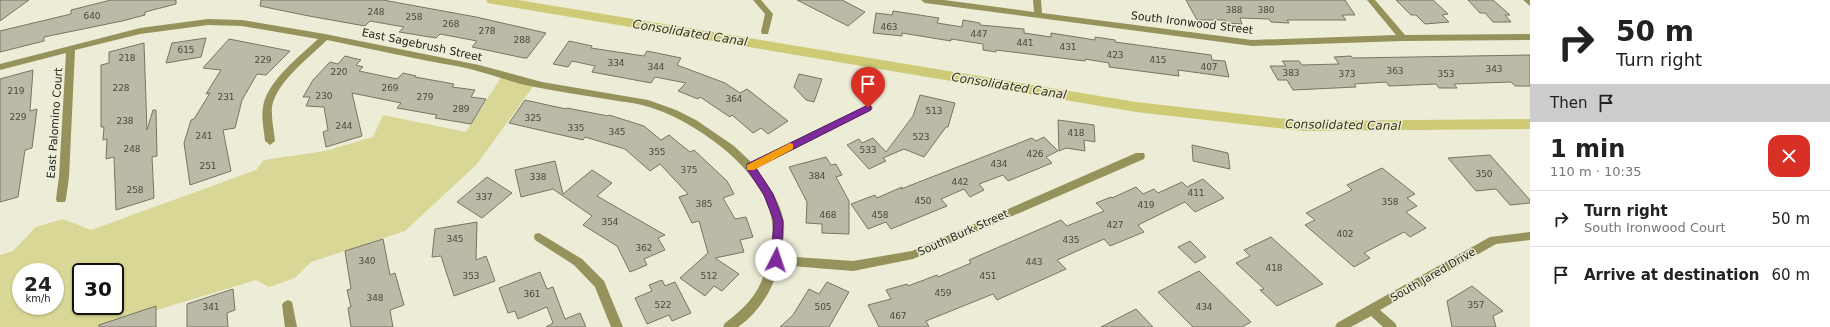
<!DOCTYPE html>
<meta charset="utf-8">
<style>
:root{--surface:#fff;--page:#f2f2f2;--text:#222;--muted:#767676;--line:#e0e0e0}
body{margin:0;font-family:"DejaVu Sans",sans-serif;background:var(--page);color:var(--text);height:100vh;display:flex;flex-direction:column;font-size:15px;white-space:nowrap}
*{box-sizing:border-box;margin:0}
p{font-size:13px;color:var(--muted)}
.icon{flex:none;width:22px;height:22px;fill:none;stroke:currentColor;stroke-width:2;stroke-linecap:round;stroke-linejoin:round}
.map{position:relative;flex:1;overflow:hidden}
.details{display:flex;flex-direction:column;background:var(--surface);width:300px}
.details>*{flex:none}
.top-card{background:#fff;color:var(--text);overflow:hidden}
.speed{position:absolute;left:12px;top:263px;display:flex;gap:8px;font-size:20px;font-weight:700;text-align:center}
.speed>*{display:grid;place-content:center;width:52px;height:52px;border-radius:50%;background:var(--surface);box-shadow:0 1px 3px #0004;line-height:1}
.speed small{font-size:10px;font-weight:400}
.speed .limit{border:2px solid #111;border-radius:6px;background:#fff;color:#111}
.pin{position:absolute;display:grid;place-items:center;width:34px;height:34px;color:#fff;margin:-41px -17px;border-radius:50% 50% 50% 0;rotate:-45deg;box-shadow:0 0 4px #0007}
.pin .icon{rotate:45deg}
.me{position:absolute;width:44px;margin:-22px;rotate:4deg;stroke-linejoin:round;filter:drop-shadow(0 0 3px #0008)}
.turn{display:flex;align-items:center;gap:14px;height:84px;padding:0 20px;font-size:18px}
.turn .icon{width:52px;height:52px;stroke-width:2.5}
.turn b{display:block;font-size:28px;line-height:34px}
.then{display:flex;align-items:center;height:38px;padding:0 20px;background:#0003;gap:8px;font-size:15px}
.round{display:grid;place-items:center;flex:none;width:42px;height:42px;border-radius:12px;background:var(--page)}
.headline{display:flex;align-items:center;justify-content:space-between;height:68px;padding:0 20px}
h1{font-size:24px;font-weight:700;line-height:30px}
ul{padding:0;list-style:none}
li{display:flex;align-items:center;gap:12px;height:56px;padding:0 20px;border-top:1px solid var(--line)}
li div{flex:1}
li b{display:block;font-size:15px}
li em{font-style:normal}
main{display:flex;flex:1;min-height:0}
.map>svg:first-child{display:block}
.green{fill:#d9d796;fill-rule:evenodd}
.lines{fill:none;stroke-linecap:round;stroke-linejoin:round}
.canal{fill:#ceca75;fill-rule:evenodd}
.building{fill:#bbbaa6;stroke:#767663}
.street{fill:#95935b;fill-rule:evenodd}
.route{fill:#7e2a9a;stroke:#521b64}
.slow{fill:#f59e0b}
.labels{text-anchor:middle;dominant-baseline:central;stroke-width:3;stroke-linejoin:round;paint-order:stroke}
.number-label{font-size:9px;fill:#4a4a3e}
.street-label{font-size:11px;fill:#24241c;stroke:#ececd7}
.water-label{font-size:12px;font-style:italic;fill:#373510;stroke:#ececd7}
</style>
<main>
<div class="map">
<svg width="1530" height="327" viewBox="0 0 1530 327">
<rect width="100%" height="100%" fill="#ececd7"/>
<path class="green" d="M502 76 535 84 477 164 405 231 311 262 295 278 269 287 256 280 101 327H0V255L13 251 36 227 63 219 91 230 256 170 264 160 325 151 373 137 383 115 466 132ZM21 272H55V306H21ZM81 272H115V306H81Z"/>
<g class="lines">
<path class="canal" d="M486 0H518L1136 102 1304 121 1530 119V129L1304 131 1136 112 493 4 488 3Z"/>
</g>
<path class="building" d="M0 0H29L0 21Z
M111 0H176V4L145 12V15L122 21 44 37V41L0 52V31L71 14V10Z
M261 0H383L476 17 546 33 527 58H524L472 47 477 41 440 34 436 38 399 32 404 27 370 21 365 26 309 16 260 6Z
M797 0H842L865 12 848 26Z
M1186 0H1345L1355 15H1342L1346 20H1287L1289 23 1271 22 1269 19 1240 18 1242 24 1226 23 1225 20H1197Z
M1396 0H1433L1448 14 1442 15 1449 22 1425 24 1416 15H1411Z
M1468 0H1493L1510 15H1505L1511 22H1493L1485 13H1480Z
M893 11 939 18 937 23 962 27 963 20 980 23V25L1024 29V33L1051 37V33L1095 40V37L1115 40V42L1211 55 1212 60 1225 61 1229 77 1178 70 1179 76 1109 67V63L1085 59V61L996 50V52L983 50V44L951 39V41L902 33V36L873 33 876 13 892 15Z
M206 38 201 57 166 63 172 43Z
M229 39 290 51 266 75 257 74 242 100 235 128 223 130 231 171 190 185 184 143 191 120 194 119 210 93 206 94 221 70 203 68Z
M569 41 592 46 591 48 644 56 647 51 681 58 677 65 725 83 740 93 747 89 788 121 768 134 761 128 753 133 732 115 730 117 700 97 698 99 678 91 686 83 655 77 651 83 592 72 595 66 572 61 568 67 553 64Z
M144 43 147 130 153 110H156L157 156 152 157 154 198 116 210 114 157 106 159 107 139 103 140 104 127H101V65L109 63V52Z
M1530 55V86H1515L1511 82 1454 84 1457 88H1439L1436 84 1389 86 1386 82 1354 84 1356 87 1293 90 1287 80H1278L1270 66H1286L1282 61H1299L1302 65 1339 64 1334 57 1351 56 1353 58Z
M345 56 361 60 356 65 363 67 359 71 397 79 403 73 416 76 415 77 454 84 452 87 475 90 471 97 486 99 471 124 435 118 437 115 397 108 401 103 352 93 362 136 326 147 323 132 328 130 324 107 306 106 310 97H303L313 80 330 62 338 64Z
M33 70 30 111 37 109 32 148 25 150 18 197 0 202V79Z
M799 74 822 79 814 102 806 100 794 87Z
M920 95 955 103 948 127H946L924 157 904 149 883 158 886 161 869 169 847 145 859 139 862 143 873 138 886 152 913 116Z
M525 100 566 109 567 108 608 116 609 115 644 126 661 140 669 135 690 152 694 150 727 181 734 194 723 198 735 219 746 217 753 237 740 240 744 252 715 258 739 274 722 291 714 286 705 296 680 278 708 253 699 221 692 223 679 197 688 194 660 164 650 171 625 149 585 137 583 140 509 123Z
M1058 120 1094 125 1095 142 1084 140 1085 151 1066 148 1059 151Z
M1044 137 1058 151 1046 157 1052 163 1008 181 1003 175 979 184 984 190 970 197 964 189 941 199 947 206 891 229 886 222 868 229 851 204 875 195 877 198 902 187 901 189 1032 138 1036 141Z
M1192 145 1228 153 1230 169 1193 161Z
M1490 155 1530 200V203L1510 205 1496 189 1476 191 1448 158Z
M826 157 831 165 836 164 842 175 836 177 849 201V234L822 233V224L806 223 807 202 789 167Z
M555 161 563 194 592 170 612 183 597 196 665 235 658 238 665 250 644 259 647 265 630 272 617 246 583 225 592 216 553 189 521 197 515 170Z
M1382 168 1415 194 1407 198 1417 206 1406 212 1426 228 1410 237 1404 232 1364 253 1370 258 1354 267 1305 225 1315 220 1306 213 1352 190 1347 185Z
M487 177 512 193 482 218 457 202Z
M1203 179 1224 198 1195 212 1185 202 1138 225 1144 232 1110 246 1104 239 1057 260 1066 269 997 300 993 294 926 321 929 327H879L868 305 891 299 886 290 907 284 908 286 937 275 938 277 971 263 969 260 1061 220 1067 226 1104 211 1096 203 1111 197 1112 198 1136 187 1143 194 1154 189 1158 193 1182 182 1187 187Z
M477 222 476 260 486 256 495 281 454 296 441 256 432 257 435 229Z
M1271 237 1323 284 1277 306 1260 290 1264 289 1236 263 1250 256 1244 250Z
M383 239 390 275 395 273 404 305 390 310 393 327H351L348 308 351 307 347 290 351 289 345 251Z
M1190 241 1206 257 1195 263 1178 247Z
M1199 271 1251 322 1242 327H1193L1158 292Z
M540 272 547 289 553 287 565 319 580 313 586 327H546L553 323 547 307 518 319 515 311 508 313 499 288Z
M662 280 665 286 675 282 691 313 672 321 669 315 647 324 635 298 652 291 649 285Z
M827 282 849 292 829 327H780L793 315 809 289 819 294Z
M1472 286 1503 311 1493 316 1496 327H1452L1447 301Z
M233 289 235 310 227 313 228 327H187V304Z
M156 306V327H99V325Z
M1136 309 1153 327H1101Z"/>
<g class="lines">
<path class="street" d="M753 0H761L773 14 768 34H762L761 32 765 14Z
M921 0H944L1034 12 1033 0H1041L1042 13 1252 40 1396 35 1367 0H1375L1405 35 1530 34V40L1403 41 1252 46 925 3Z
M1523 0H1530V6Z
M208 19 242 20 325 34 479 65 542 82 648 100 676 110 696 120 734 146 751 162 865 106H871L873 108 871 110 756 168C768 184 782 204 784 224 785 234 782 246 781 256L853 261 912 251 1136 153H1144L1145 156 1144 159 913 259 853 271 779 265C773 290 759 312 738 327H723L725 323C759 298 765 280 772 240 781 180 699 122 649 107 637 103 624 102 612 100 583 95 554 91 525 85 509 81 493 75 477 71 461 66 444 64 428 61 394 54 361 47 327 40 310 57 276 82 272 107 271 118 274 130 275 141L270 145 265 141C264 130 261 118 263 107 267 81 300 56 318 39L242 26 208 25 140 34 75 50 69 177 66 199 65 202H57L56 199 59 177 66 53 0 70V64L140 28Z
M1530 232V240L1496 244 1380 310 1395 323 1397 327H1383L1371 316 1351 327H1335L1337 323 1490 237Z
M539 233 582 259 604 281 623 327H611L595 287 574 265 535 240 534 237 535 234Z
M288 300 292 302 297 327H285L282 305 284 302Z"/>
</g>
<path class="route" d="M868 105 871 106V110L756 168 773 194 783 221 781 260 776 264 772 263 771 260 774 221 764 195 747 169V164Z"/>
<path class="slow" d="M790 143 793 144V149L754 170H747V165Z"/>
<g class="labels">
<g class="number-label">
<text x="1234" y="10">388</text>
<text x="1266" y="10">380</text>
<text x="376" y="12">248</text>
<text x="92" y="16">640</text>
<text x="414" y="17">258</text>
<text x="451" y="24">268</text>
<text x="889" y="27">463</text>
<text x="487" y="31">278</text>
<text x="979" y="34">447</text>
<text x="522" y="40">288</text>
<text x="1025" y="43">441</text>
<text x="1068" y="47">431</text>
<text x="186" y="50">615</text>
<text x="1115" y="55">423</text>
<text x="127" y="58">218</text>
<text x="263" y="60">229</text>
<text x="1158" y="60">415</text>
<text x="616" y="63">334</text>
<text x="656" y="67">344</text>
<text x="1209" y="67">407</text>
<text x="1494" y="69">343</text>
<text x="1395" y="71">363</text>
<text x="339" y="72">220</text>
<text x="1291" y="73">383</text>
<text x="1347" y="74">373</text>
<text x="1446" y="74">353</text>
<text x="121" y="88">228</text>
<text x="390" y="88">269</text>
<text x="16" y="91">219</text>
<text x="324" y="96">230</text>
<text x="226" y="97">231</text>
<text x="425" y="97">279</text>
<text x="734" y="99">364</text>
<text x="461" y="109">289</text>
<text x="934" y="111">513</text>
<text x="18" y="117">229</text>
<text x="533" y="118">325</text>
<text x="125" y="121">238</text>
<text x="344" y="126">244</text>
<text x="576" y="128">335</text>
<text x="617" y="132">345</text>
<text x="1076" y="133">418</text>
<text x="204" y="136">241</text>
<text x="921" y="137">523</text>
<text x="132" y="149">248</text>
<text x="868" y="150">533</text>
<text x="657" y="152">355</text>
<text x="1035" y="154">426</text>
<text x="999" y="164">434</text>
<text x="208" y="166">251</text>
<text x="689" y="170">375</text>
<text x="1484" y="174">350</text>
<text x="817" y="176">384</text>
<text x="538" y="177">338</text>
<text x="960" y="182">442</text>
<text x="135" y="190">258</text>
<text x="1196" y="193">411</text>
<text x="484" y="197">337</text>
<text x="923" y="201">450</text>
<text x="1390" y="202">358</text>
<text x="704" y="204">385</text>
<text x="1146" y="205">419</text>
<text x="828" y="215">468</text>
<text x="880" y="215">458</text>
<text x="610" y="222">354</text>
<text x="1115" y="225">427</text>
<text x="1345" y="234">402</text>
<text x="455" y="239">345</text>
<text x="1071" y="240">435</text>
<text x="644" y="248">362</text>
<text x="367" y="261">340</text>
<text x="1034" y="262">443</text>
<text x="1274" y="268">418</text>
<text x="471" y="276">353</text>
<text x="709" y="276">512</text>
<text x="988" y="276">451</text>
<text x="943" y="293">459</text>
<text x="532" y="294">361</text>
<text x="375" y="298">348</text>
<text x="663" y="305">522</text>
<text x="1476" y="305">357</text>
<text x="211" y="307">341</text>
<text x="823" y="307">505</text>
<text x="1204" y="307">434</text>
<text x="898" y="316">467</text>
</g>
<g class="street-label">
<text transform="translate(1192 23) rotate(7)">South Ironwood Street</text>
<text transform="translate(422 45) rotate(12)">East Sagebrush Street</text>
<text transform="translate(55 123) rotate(-86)">East Palomino Court</text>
<text transform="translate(963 233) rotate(-24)">South Burk Street</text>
<text transform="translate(1433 275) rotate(-30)">South Jared Drive</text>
</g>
<g class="water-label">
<text transform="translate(690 33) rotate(9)">Consolidated Canal</text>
<text transform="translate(1009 86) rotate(9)">Consolidated Canal</text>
<text transform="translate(1343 125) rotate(1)">Consolidated Canal</text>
</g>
</g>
</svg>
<div class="speed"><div>24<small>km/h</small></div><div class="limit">30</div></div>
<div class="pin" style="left:868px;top:108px;background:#d93025"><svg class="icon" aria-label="arrive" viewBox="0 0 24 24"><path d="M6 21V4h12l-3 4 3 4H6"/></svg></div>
<svg class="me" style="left:776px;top:260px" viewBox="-20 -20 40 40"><circle r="19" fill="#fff"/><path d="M0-13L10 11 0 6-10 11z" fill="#7e2a9a"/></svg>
</div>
<section class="details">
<div class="top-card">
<div class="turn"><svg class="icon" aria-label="right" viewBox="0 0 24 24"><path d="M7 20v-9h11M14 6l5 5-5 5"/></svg><div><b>50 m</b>Turn right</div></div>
<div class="then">Then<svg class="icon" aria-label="arrive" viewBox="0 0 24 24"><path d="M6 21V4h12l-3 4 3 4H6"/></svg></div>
</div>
<div class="headline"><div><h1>1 min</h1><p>110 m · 10:35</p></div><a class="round" style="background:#d93025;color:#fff"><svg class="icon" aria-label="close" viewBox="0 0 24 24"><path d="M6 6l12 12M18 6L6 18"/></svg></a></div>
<ul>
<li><svg class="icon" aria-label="right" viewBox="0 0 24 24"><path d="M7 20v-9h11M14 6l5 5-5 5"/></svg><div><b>Turn right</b><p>South Ironwood Court</p></div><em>50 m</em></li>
<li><svg class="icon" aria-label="arrive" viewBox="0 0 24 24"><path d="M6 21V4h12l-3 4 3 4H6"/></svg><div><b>Arrive at destination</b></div><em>60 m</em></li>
</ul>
</section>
</main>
